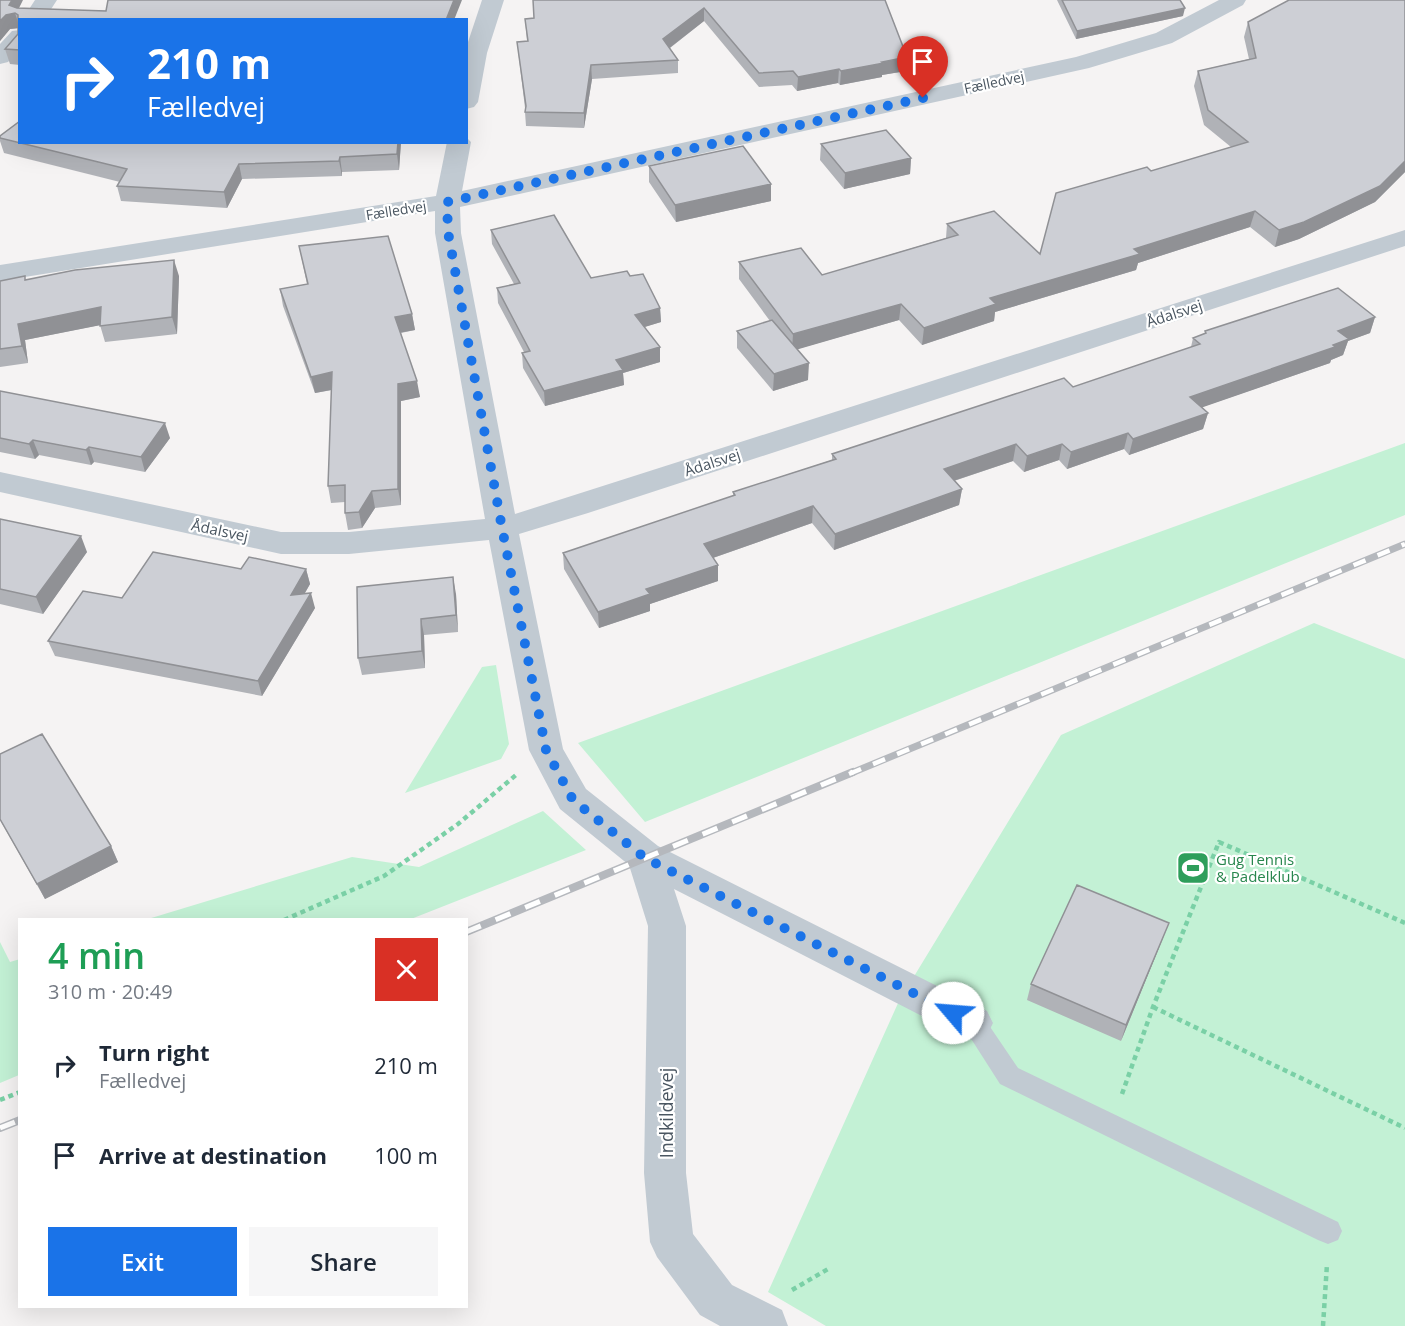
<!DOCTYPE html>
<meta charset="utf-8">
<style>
:root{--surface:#fff;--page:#f6f6f7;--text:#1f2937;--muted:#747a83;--accent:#1a73e8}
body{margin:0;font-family:"Open Sans",sans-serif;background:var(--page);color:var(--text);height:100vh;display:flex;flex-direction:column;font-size:22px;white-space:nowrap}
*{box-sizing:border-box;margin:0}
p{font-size:20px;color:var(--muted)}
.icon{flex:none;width:33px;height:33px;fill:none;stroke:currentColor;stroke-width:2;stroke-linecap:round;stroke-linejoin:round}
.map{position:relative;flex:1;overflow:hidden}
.panel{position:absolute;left:18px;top:918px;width:450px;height:390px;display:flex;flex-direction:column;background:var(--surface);border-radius:0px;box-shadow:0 6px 24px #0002}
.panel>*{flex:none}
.banner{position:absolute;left:18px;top:18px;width:450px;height:126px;border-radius:0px;box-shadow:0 6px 24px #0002;background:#1a73e8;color:#fff;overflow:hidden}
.pin{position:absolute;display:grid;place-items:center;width:51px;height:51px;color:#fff;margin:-62px -26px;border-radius:50% 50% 50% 0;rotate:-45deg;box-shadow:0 0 6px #0007}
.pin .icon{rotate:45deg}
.me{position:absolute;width:66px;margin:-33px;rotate:297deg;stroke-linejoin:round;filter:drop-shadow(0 0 4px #0008)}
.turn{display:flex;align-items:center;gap:21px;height:126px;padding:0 30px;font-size:27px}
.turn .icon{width:78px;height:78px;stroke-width:2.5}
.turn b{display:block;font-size:42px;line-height:51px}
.round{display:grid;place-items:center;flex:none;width:63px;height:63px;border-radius:0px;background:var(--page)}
.overview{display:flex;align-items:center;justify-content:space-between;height:102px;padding:0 30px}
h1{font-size:36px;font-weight:600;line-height:45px;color:#1e9e55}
.cta{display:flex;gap:12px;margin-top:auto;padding:12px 30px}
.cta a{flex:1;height:69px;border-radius:0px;background:var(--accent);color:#fff;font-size:24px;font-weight:600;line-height:69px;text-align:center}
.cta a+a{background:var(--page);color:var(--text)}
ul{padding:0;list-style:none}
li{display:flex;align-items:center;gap:18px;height:90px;padding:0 30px}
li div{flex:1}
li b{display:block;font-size:22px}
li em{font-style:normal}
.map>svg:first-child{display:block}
.green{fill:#c3f1d5}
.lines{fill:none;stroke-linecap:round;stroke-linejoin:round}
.path{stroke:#7ad0a6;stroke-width:4.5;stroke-dasharray:5 4;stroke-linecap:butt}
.service{fill:#c1cad2;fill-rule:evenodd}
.minor{fill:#c1cad2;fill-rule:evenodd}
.rail-far1-casing{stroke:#b5b8bd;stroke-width:7}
.rail-casing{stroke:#b5b8bd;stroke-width:8}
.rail-far1{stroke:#fff;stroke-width:4.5;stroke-dasharray:13;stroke-linecap:butt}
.rail{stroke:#fff;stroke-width:5;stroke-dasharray:16;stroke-linecap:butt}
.wall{fill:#b0b2b7}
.shaded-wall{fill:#909195}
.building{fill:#cdcfd5;stroke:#909195;stroke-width:1.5}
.route{stroke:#1a73e8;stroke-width:10;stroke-dasharray:0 18}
.labels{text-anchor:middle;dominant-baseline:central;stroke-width:4.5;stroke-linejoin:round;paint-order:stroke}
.far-street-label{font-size:14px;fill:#4a5661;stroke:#fff}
.street-label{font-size:15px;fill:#4a5661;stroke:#fff}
.leisure-label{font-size:15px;fill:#27864d;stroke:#fff;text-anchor:start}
.near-street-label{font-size:18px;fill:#4a5661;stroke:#fff}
</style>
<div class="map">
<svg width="1405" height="1326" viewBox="0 0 1405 1326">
<rect width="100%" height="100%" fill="#f5f3f3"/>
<path class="green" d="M1405 443V515L645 822 578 743Z
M1314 623 1405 659V1326H826L768 1292 899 1001 1061 735Z
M496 665 509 744 501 759 405 793 482 667Z
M543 811 586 850 411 919H148L352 857 419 867Z
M0 942 10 962 20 959 19 1075 0 1083Z"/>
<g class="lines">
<path class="path" d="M284 920 384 876 458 824 516 775
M1153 1007 1405 1128
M1122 1094 1153 1007 1219 842 1405 923
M0 1100 20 1092
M792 1290 828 1269
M1323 1326 1327 1264"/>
<path class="service" d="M973 1012 982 1015 1018 1068 1338 1222 1342 1231 1338 1240 1328 1244 1318 1240 1000 1084 961 1023 964 1015Z"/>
<path class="minor" d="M35 0H57L44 20H22Z
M482 0H504L487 53 478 102 474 107 466 109V48Z
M1219 0H1246L1243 5 1172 43 1089 68 460 207 461 233 515 514 1405 230V246L588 513 519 534 563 749 586 789 658 846 987 1011 993 1023 987 1035 973 1040 959 1035 674 889 686 926V1173L693 1234 732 1285 782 1310 788 1326H720L700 1315 657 1257 650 1242 644 1173 648 926 629 865 560 809 529 750 489 540 349 554H281L0 492V472L281 532H349L485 519 435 233V211L0 281V265L436 196 447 142H466V137L471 142 462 191 1076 57 1156 33Z
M20 30V49L8 62 0 64V44L12 31Z"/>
<defs>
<path id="rail-far1" d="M849 774 1405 544"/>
<path id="rail" d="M466 932 853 772
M0 1128 20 1120"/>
</defs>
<use href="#rail-far1" class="rail-far1-casing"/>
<use href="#rail" class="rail-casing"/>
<use href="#rail-far1" class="rail-far1"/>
<use href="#rail" class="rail"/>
</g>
<path class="wall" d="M0 0 19 8 106 11 462 0 20 20V65L10 64 5 49 18 34V28L10 29 0 41Z
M533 0H885L907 57 906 71 882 75V77L840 85 838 83 797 91 792 85 759 87 704 21 670 48 678 60V73L592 79 584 128 526 126 525 112V108L517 42 527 41 525 19 534 18Z
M1057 0H1180L1183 16 1076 39Z
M1405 0V172L1375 202 1299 239 1275 247 1250 227 1138 263 1136 270 995 312 994 321 922 345 899 320 797 349 808 380 773 391 737 348V331L770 321 739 279V262L822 275 946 238 947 224 1040 254 1151 171 1231 147 1204 125 1194 86 1198 71 1249 59 1244 37 1248 22Z
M0 136 401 142 399 170 342 172V176L242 179 227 208 121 201 117 186 120 182 4 153 0 141Z
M821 144 911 158 910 174 844 189 820 160Z
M649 166 771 184V201L676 222 649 182Z
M491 230 591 278 630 276 660 308 661 322 644 327 660 347V362L623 373 624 385 545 406 523 368 522 353 524 352 498 303 497 288 514 284 492 244Z
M299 246 412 314 415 330 401 333 420 397 401 401V505L375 508 362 528 348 530 345 513V502L331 503 328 486 332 390 315 393 283 306 280 289 307 284Z
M179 276 177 334 105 342 100 325 25 340 28 363 0 367V281Z
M1375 317 1370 333 1348 341 1343 355 1331 360 1330 363 1202 407 1208 413 1203 429 1129 455 1124 449 1067 469 1059 460 1024 472 1013 461 954 481 962 489 959 505 834 550 812 523 713 558 718 565V581L650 604V611L599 628 564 569 563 553 733 496V492L832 460V454L1073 387 1191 347 1193 338 1204 334 1205 331Z
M0 391 170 438 145 472 94 462 91 465 39 455 35 459 0 452Z
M0 519 87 552 43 614 0 604Z
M241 569H306L310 584 305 593 315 608 262 696 55 656 48 641 122 598Z
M456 594 458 632 424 635 425 668 362 675 358 658Z
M0 754 111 846 118 862 45 899 0 820Z
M1163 938 1121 1041 1027 1000 1031 984Z"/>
<path class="shaded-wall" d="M12 0H23L16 14 15 13 20 28 10 29 0 41V21Z
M454 0H462L454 20H446Z
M704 8V21L663 53V39Z
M1185 8 1183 16 1076 39 1077 31Z
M907 57 906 71 882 75V77L840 85 841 71Z
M591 65 592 79 584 128V113Z
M839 69 838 83 797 91 798 77Z
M398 142H401L399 170 397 154Z
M340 157 342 172V176L339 161Z
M911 158 910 174 844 189 845 173Z
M1405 161V172L1375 202 1299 239 1275 247 1279 230Z
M239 164 242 179 227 208 224 192Z
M771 184V201L676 222 675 205Z
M1255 211 1250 227 1138 263 1136 270 995 312 994 321 922 345 924 328 990 298 1134 249Z
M174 260 179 276 177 334 172 317Z
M901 304 899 320 792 351 793 334Z
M101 307 106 324 25 340 28 363 22 346 18 324Z
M660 308 661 322 635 330V315Z
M412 314 415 330 398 333 395 317Z
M1375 317 1370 333 1348 341 1343 355 1331 360 1330 363 1186 413 1190 397 1338 331Z
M660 347V362L623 373 624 385 545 406 544 391 616 360Z
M809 363 808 380 773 391 774 374Z
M332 372 336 389 315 393 311 377Z
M417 381 420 397 401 401V505L398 489V384Z
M1208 413 1203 429 1129 455 1133 439Z
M165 423 170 438 145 472 141 457Z
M1128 433 1124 449 1067 469 1071 452Z
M33 440 39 455 35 459 29 444Z
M1016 444 1013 461 941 485 944 469Z
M1062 444 1059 460 1024 472 1027 456Z
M89 447 94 462 91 465 86 450Z
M962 489 959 505 834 550 835 534Z
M372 491 375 508 362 528 359 512Z
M813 506 812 523 704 561V544Z
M81 536 87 552 43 614 36 597Z
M718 565V581L650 604V611L599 628 598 612 646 589Z
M306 569 310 584 295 610 291 595Z
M453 577 456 594 458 632 456 615Z
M311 593 315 608 262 696 258 681Z
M421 619 424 635 425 668 422 651Z
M111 846 118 862 45 899 37 884Z
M1169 923 1163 938 1121 1041 1126 1025Z"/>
<path class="building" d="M0 0H12L9 5 17 8 106 11 108 0H454L446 20H20V50L5 49 18 34V15L15 13 6 15 0 21Z
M533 0H885L907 57 882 62 884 63 841 71 839 69 798 77 793 71 759 73 704 8 663 39 678 60 591 65 584 113 525 112 526 106 517 42 528 41 525 19 534 18Z
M1062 0H1180L1185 8 1077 31Z
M1289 0H1405V161L1380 186 1304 222 1279 230 1255 211 1134 249 1140 254 990 298 996 304 924 328 901 304 793 334 739 262 801 248 822 275 958 235 947 224 994 211 1040 254 1056 193 1147 167 1151 171 1248 142 1208 110 1198 71 1256 58 1248 22Z
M20 121V142H398L397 154 340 157 339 161 239 164 224 192 117 186 127 169 0 138V136Z
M886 130 911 158 845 173 821 144Z
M743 146 771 184 675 205 649 166Z
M554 215 591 278 627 271 630 276 643 274 660 308 635 315 660 347 616 360 623 370 544 391 522 353 530 351 497 288 520 283 491 230Z
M388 236 412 314 395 317 417 381 398 384V489L372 491 359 512 345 513V485L328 486 332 372 311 377 280 289 308 284 299 246Z
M174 260 172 317 100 326 101 307 18 324 22 346 0 349V281L25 276V280L75 270Z
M1338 288 1375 317 1338 331 1349 339 1333 345 1335 347 1190 397 1208 413 1133 439 1128 433 1071 452 1062 444 1027 456 1016 444 944 469 962 489 835 534 813 506 704 544 718 565 646 589 650 594 598 612 563 553 735 495 733 492 836 459 832 454 1015 394 1064 378 1073 387 1200 344 1193 338 1206 333 1205 331Z
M772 320 809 363 774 374 737 331Z
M0 391 165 423 141 457 89 447 86 450 33 440 29 444 0 438Z
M0 519 81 536 36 597 0 589Z
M153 552 241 569 249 557 306 569 291 595 311 593 258 681 48 641 83 591 122 598Z
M453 577 456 615 421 619 422 651 358 658 357 587Z
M42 734 111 846 37 884 0 819V754Z
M1077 885 1169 923 1126 1025 1031 984Z"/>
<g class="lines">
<path class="route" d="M923 98 447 202 448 232 502 528 546 750 573 800 645 858 953 1013"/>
</g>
<defs>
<symbol id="stadium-square" viewBox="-11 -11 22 22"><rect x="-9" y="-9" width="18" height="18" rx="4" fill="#2e9e5b" stroke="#fff"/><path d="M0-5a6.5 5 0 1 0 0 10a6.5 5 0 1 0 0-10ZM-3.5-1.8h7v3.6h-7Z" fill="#fff"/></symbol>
</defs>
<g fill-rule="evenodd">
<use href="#stadium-square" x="1174" y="849" width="38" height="38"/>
</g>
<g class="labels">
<g class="far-street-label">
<text transform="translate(994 82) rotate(-12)">Fælledvej</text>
<text transform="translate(396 210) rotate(-9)">Fælledvej</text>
</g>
<g class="street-label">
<text transform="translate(1174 313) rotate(-18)">Ådalsvej</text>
<text transform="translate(712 462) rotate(-18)">Ådalsvej</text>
<text transform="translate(220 530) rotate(12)">Ådalsvej</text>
</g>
<g class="leisure-label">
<text x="1216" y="859">Gug Tennis<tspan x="1216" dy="17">&amp; Padelklub</tspan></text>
</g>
<g class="near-street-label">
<text transform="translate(666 1113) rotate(-90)">Indkildevej</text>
</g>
</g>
</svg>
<div class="pin" style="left:923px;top:98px;background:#d93025"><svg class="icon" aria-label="arrive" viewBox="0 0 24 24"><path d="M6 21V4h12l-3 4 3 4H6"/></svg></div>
<svg class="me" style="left:953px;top:1013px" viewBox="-20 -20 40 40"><circle r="19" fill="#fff"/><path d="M0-13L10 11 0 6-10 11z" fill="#1a73e8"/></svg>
<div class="banner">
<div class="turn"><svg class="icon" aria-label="right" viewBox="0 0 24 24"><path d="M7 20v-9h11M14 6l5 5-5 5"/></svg><div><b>210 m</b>Fælledvej</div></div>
</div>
<section class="panel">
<div class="overview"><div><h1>4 min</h1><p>310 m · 20:49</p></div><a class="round" style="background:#d93025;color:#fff"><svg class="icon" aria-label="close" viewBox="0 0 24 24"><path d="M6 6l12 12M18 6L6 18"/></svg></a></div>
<ul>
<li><svg class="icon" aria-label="right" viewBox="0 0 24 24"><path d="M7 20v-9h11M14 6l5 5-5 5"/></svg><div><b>Turn right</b><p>Fælledvej</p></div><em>210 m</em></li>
<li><svg class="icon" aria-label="arrive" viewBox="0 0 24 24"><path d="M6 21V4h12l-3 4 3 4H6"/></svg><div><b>Arrive at destination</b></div><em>100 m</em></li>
</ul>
<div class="cta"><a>Exit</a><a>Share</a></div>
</section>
</div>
